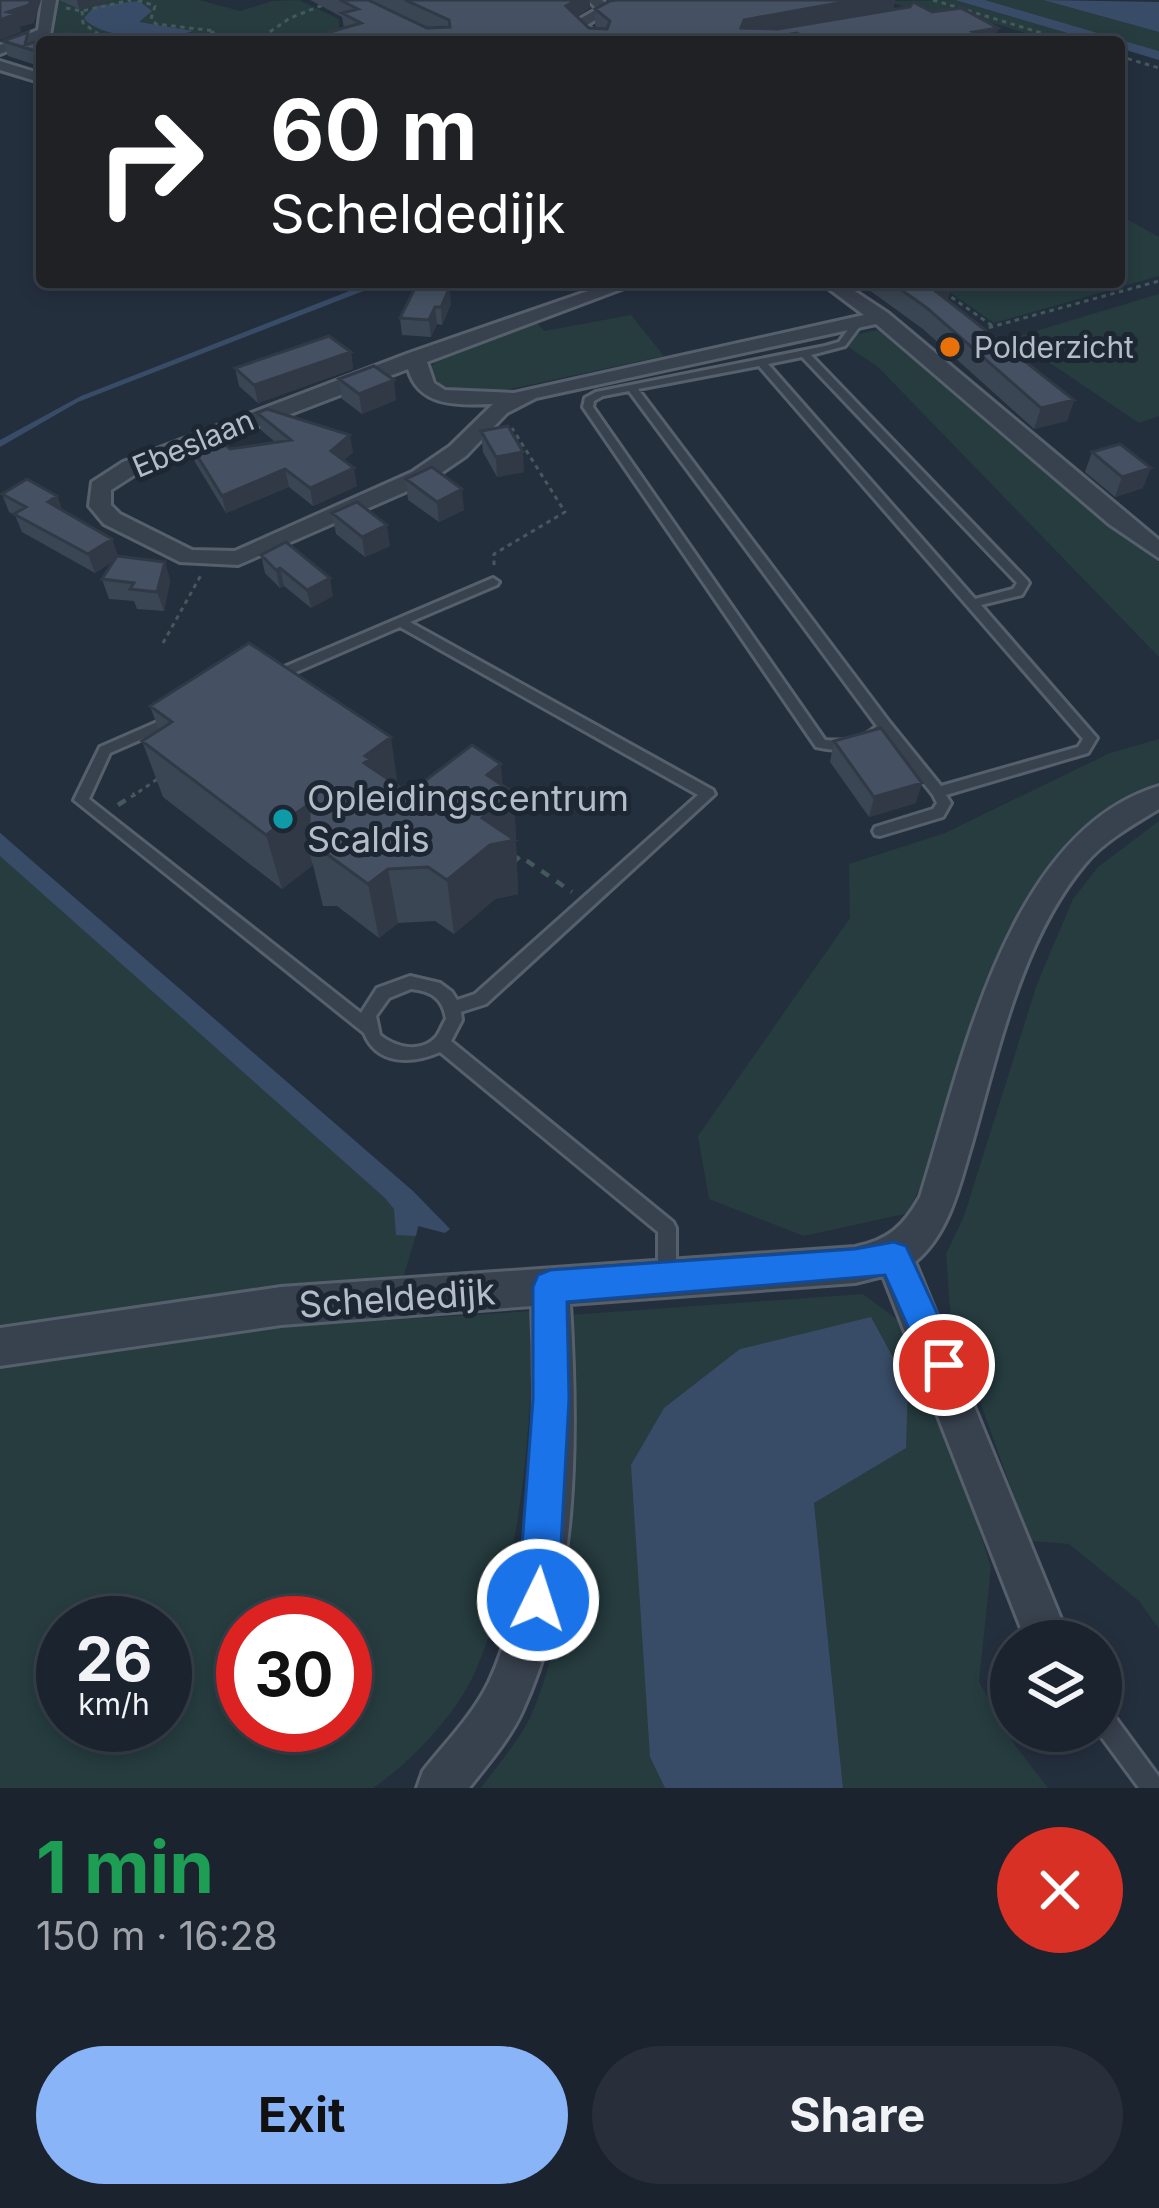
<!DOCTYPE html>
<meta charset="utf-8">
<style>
:root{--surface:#1b232e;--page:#282f3a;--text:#f1f3f6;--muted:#a0a4aa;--line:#39404a;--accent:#8ab4f8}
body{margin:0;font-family:Inter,sans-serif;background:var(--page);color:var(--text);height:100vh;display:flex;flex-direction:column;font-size:45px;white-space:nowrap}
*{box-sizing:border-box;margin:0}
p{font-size:39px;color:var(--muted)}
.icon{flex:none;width:66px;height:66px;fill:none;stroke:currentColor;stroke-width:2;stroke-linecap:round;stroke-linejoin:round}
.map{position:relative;height:1788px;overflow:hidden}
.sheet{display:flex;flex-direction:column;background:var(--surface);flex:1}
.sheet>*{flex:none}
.hud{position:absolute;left:36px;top:36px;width:1089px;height:252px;border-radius:12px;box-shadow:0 6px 18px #0003,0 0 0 3px var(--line);background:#202124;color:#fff;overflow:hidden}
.fabs{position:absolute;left:990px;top:1620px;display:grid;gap:24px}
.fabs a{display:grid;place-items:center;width:132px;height:132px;border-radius:50%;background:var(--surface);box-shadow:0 6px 18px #0003,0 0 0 3px var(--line);font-size:60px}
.speed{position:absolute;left:36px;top:1596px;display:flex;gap:24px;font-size:60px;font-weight:700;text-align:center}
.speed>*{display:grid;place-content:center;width:156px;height:156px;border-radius:50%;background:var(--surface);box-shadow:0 6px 18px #0003,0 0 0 3px var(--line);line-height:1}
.speed small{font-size:30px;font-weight:400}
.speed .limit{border:18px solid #d22;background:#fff;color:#111}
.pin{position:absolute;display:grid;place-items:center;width:102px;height:102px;color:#fff;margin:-51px;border:6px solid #fff;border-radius:50%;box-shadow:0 3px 12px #0007}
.me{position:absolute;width:132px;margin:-66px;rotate:4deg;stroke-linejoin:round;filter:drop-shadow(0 0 9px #0008)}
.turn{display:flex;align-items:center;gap:42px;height:252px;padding:0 36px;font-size:54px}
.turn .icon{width:156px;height:156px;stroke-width:2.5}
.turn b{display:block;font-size:84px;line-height:102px}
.round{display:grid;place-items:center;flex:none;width:126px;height:126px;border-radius:63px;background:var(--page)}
.headline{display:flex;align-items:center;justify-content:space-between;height:204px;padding:0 36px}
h1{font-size:72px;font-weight:700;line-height:90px;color:#1e9e55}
.action{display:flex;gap:24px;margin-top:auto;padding:24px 36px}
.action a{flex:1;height:138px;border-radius:72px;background:var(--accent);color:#111;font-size:48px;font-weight:700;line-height:138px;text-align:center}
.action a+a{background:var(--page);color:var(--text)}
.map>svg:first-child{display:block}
.green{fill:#263c3f;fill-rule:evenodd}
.water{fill:#394c67}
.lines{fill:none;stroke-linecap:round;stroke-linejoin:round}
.lane-casing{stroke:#565f6c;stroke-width:6}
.street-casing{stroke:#565f6c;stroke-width:6}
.path-far1{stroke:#44595c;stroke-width:3;stroke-dasharray:4.5 4.5;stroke-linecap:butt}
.path{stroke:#44595c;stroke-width:4.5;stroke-dasharray:9 9;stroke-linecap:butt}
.lane{fill:#38414e;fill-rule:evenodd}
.street{fill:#38414e;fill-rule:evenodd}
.wall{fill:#3b4654}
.shaded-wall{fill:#303945}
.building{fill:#455162;stroke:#303945;stroke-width:3}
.route{fill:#1a73e8;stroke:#114b97;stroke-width:3}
.food-dot{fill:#e8710a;stroke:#1d2633;stroke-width:4.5}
.culture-dot{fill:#0f9aa8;stroke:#1d2633;stroke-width:4.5}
.labels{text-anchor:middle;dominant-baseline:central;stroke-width:10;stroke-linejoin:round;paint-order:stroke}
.far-poi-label{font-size:30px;fill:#b4bcc9;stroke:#1d2633;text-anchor:start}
.far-street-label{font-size:30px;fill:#b4bcc9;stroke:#1d2633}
.poi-label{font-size:36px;fill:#b4bcc9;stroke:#1d2633;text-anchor:start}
.street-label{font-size:36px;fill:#b4bcc9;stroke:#1d2633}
</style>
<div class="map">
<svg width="1159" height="1788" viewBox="0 0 1159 1788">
<rect width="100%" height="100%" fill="#242f3e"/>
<path class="green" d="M56 0H199L240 11 272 1 299 0 339 19V29L358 38 344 42H64L53 39Z
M955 0 1098 42H1055L956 12 927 14 887 1Z
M985 0H1043L1159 32V51Z
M1119 215 1159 237V276L994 323 935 282H1119Z
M1159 294V416L1139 423 1013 338Z
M631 315 664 356 487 394H452L429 381 428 371 438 358 536 321 544 331Z
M882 329 1059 483 1159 562V657L878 367 847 346 853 335Z
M1159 739V785L1084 835 1045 874 1006 946 974 1054 909 1213 804 1236 709 1199 698 1136 850 918 849 864 945 833 1110 753Z
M1159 821V1629L1139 1601 1069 1544 1030 1541 951 1321 946 1254 964 1216 1037 984 1073 899 1098 867Z
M0 832 422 1216 390 1320 533 1311C531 1430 523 1562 475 1672 457 1714 410 1763 373 1788H0ZM63 1623H165V1725H63ZM243 1623H345V1725H243Z
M863 1294 903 1324 933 1385 991 1567 979 1682 1015 1745 1048 1788H843L814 1503 870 1317 650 1756 665 1788H481C498 1764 522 1738 533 1711 583 1589 575 1445 570 1315Z"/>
<path class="water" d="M955 0H985L1159 51V60L1119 48V42H1098Z
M1043 0 1159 2V32Z
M139 1 152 11 139 22 193 31C167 40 100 40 84 18L95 6Z
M351 282H360L366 290 78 402 0 447V440L81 396 357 288Z
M0 833 413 1191 450 1229 445 1233 418 1226 416 1236 396 1235 394 1209 385 1198 0 856Z
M871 1317 908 1385 906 1448 814 1503 843 1788H665L650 1757 631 1465 664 1408 740 1349Z"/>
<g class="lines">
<defs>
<path id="lane" d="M855 320 863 322 845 346 811 355 1027 580 1029 583 1022 595 981 605 1097 738 1088 753 946 795 951 803 943 817 880 836 875 835 873 831 875 827 933 809 937 803 933 795 885 735C864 751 841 753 816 747L583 407 585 398 596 392 825 346 839 342ZM802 357 1017 583 1013 589 975 599 768 364ZM759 366 1083 739 1078 747 941 786 890 723 638 389ZM629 391 877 726C862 740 846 742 825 740L593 407 594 401 603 396Z
M493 578 499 582 497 585 410 622 713 790 715 794 486 1004 461 1012 462 1020 451 1041 673 1222 676 1228V1275L674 1281 667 1284 660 1281 658 1275V1232L440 1052C413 1064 377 1066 364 1033L74 800 100 747 171 716H181L183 719 181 722 110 753 89 799 361 1013 377 988 410 976 440 983 452 992 457 1000 475 994 698 795 400 627 280 679H270L269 676 270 673ZM411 989C431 991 443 998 446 1019 442 1025 440 1032 436 1037 420 1054 395 1047 380 1035L376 1016 389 998Z
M1101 1706 1109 1709 1159 1777V1788H1139L1097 1731H1101Z"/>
<path id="street" d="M42 0H56L50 35 0 54V45L38 30Z
M588 0H602L612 10 587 25 607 42H592L571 24 597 9Z
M0 61 42 74V83L0 70Z
M614 282H640L427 362 434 383 445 390 514 393 864 315 820 282H841L888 313 1159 540V558L1109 524 876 324 536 398 507 413 466 456 428 482 238 565 180 562 104 524 89 506 92 482 123 462 409 353ZM408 369C419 408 459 405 493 404L450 446 412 472 235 551 192 550 120 514 111 505V490L139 472Z
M1159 786V809C1133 825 1104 841 1085 864 1021 940 998 1053 971 1147 959 1187 949 1234 915 1262L1070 1641H1026L883 1276 855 1283 570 1304C578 1436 579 1589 522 1712 509 1740 488 1764 469 1788H417L423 1771C446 1742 473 1715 489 1682 535 1585 537 1413 532 1306L281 1325 0 1366V1328L281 1287 855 1247C888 1240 903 1227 920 1197 962 1065 1006 832 1159 786Z"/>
</defs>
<use href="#lane" class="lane-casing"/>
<use href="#street" class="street-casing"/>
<path class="path-far1" d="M138 0 155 6 151 19 156 24 215 31 199 42
M933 0 1071 42
M66 8 82 11 131 0
M82 11 83 23 109 42
M255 42 290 18 323 5
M1119 56 1159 68
M944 292 994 327
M980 330 1159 281
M494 565V554L565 512 512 428
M163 643 201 575
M131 797 159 778"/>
<path class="path" d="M118 805 135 794
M513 863 520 856 572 892"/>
<use href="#lane" class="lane"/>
<use href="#street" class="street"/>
</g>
<path class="wall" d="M59 0H112L79 9Z
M310 0H368L427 28H429L370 0H590V8L577 16 589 28H598L595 26V9L609 1 608 0H895L893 10 932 12 998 28 995 42H295L344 28 342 17Z
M3 41 31 43 42 53V67L8 56Z
M418 282 451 304 442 325 437 324 431 337 402 335 400 318Z
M858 282H952L948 298 946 299 1074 400 1067 421 1034 429 923 329Z
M351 352 353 369 258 403 239 386 235 368Z
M339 379 396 400 362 414 342 399Z
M257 413 353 452 344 460 357 486 313 506 289 487 226 513 195 462 190 444 230 449 275 442 261 430Z
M481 431 524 472 497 477 483 452Z
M1092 452 1143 488 1115 497 1085 472Z
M406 479 464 510 439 522 408 500Z
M2 494 57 496 62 510 112 539 118 557 165 562 170 581 164 611 137 609 134 601 109 599 102 579 115 560 95 573 22 532 15 515 9 512Z
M332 513 390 546 365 557 336 534Z
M261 555 333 596 311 608 284 586 280 588 265 573Z
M150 706 398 786 409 793 503 786 514 793 518 894 495 899 454 934 435 921 398 923 379 938 337 906H323L313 865 282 889 163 797 142 741 159 730Z
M834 741 916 803 869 817 830 762Z"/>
<path class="shaded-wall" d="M31 0H41L34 23 20 27 21 32 0 40V20L8 12Z
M77 0H112L79 9Z
M576 0H590V8L567 24 566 6Z
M855 0H895L893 10 740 42 744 20Z
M998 28 995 42H971L973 32Z
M797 33 796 42H743Z
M938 282H952L948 298 923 306 928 285Z
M450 287 451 304 442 325 441 307Z
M435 307 437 324 431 337 429 320Z
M351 352 353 369 258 403 254 385Z
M394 380 396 400 362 414 359 394Z
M1074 400 1067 421 1034 429 1041 408Z
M350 435 353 452 334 468 331 451Z
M523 452 524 472 497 477 496 457Z
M354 468 357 486 313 506 310 488Z
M1151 468 1143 488 1115 497 1122 477Z
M285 469 289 487 226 513 222 496Z
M462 489 464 510 439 522 437 502Z
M57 496 64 515 48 502Z
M387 525 390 546 365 557 362 537Z
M112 539 119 558 95 573 88 554Z
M165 562 170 581 164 611 157 592Z
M280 568 284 586 280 588 276 570Z
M330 578 333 596 311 608 307 590Z
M391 737 399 793 364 763 365 756Z
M501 764 504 801 514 793 518 894 495 899 454 934 447 880 482 818 487 775Z
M922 783 916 803 869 817 874 797Z
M309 804V852L313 865 282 889 266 835Z
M388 869 398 923 379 938 368 884Z"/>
<path class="building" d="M0 0H31L29 5 8 12 16 14 0 20Z
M340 0H368L427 28 450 27 449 20 405 0H576L566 6 589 28 607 29 610 21 595 9 610 1 617 0H855L744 20 741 28 778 29 910 7 913 2 932 12 961 8 998 28 973 32 990 42H809L797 33 743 42H666L663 40 647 42H295L361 23 342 13 358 9Z
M28 32 25 45 68 32 96 42H42V53L3 41Z
M418 282 450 287 441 307H435L429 320 400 318Z
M890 282H938L928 285 1074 400 1041 408 927 308Z
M329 336 351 352 254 385 235 368Z
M374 366 394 380 359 394 339 379Z
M267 409 350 435 331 451 354 468 310 488 285 469 222 496 190 444 214 434 230 449 291 440 257 413Z
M508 426 523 452 496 457 481 431Z
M1120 444 1151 468 1122 477 1092 452Z
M432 467 462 489 437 502 406 479Z
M27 479 57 496 48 502 112 539 88 554 14 514 26 507 2 494Z
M357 502 387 525 362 537 332 513Z
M286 542 330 578 307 590 280 568 276 570 261 555Z
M117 556 165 562 157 592 130 589 134 583 102 579Z
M249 643 391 737 365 756 370 759 364 763 409 793 472 745 501 764 487 775 514 793 482 818 515 840 490 845 447 880 428 867 388 869 368 884 324 852H309V804L266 835 142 741 172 722 150 706Z
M881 728 922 783 874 797 834 741Z"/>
<path class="route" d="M894 1242 906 1246 961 1365 956 1378 944 1383 931 1378 885 1275 567 1302 569 1399 558 1600 552 1614 538 1619 524 1614 518 1600 533 1399V1287L538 1275 550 1270 855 1249Z"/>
<circle class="food-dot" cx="950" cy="347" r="12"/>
<circle class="culture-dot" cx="283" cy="819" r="12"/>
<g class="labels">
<g class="far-poi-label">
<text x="974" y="347">Polderzicht</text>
</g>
<g class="far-street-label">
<text transform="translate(193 443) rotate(-23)">Ebeslaan</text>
</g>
<g class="poi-label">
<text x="307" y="798">Opleidingscentrum<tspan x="307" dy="41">Scaldis</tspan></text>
</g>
<g class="street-label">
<text transform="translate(397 1298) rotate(-4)">Scheldedijk</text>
</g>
</g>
</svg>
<div class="fabs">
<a><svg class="icon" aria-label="layers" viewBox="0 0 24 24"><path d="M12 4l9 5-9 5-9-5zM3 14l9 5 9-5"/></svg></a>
</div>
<div class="speed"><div>26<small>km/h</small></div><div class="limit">30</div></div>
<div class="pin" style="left:944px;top:1365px;background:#d93025"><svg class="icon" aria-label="arrive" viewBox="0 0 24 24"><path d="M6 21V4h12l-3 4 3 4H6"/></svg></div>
<svg class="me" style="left:538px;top:1600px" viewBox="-20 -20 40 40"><circle r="17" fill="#1a73e8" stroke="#fff" stroke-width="3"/><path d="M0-11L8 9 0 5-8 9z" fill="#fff"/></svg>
<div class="hud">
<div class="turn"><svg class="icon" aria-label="right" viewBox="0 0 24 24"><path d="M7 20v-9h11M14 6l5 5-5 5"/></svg><div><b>60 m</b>Scheldedijk</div></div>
</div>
</div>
<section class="sheet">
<div class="headline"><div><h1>1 min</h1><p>150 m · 16:28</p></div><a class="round" style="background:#d93025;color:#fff"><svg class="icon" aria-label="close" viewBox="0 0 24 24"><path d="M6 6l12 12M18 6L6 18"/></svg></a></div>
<div class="action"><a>Exit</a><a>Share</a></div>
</section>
